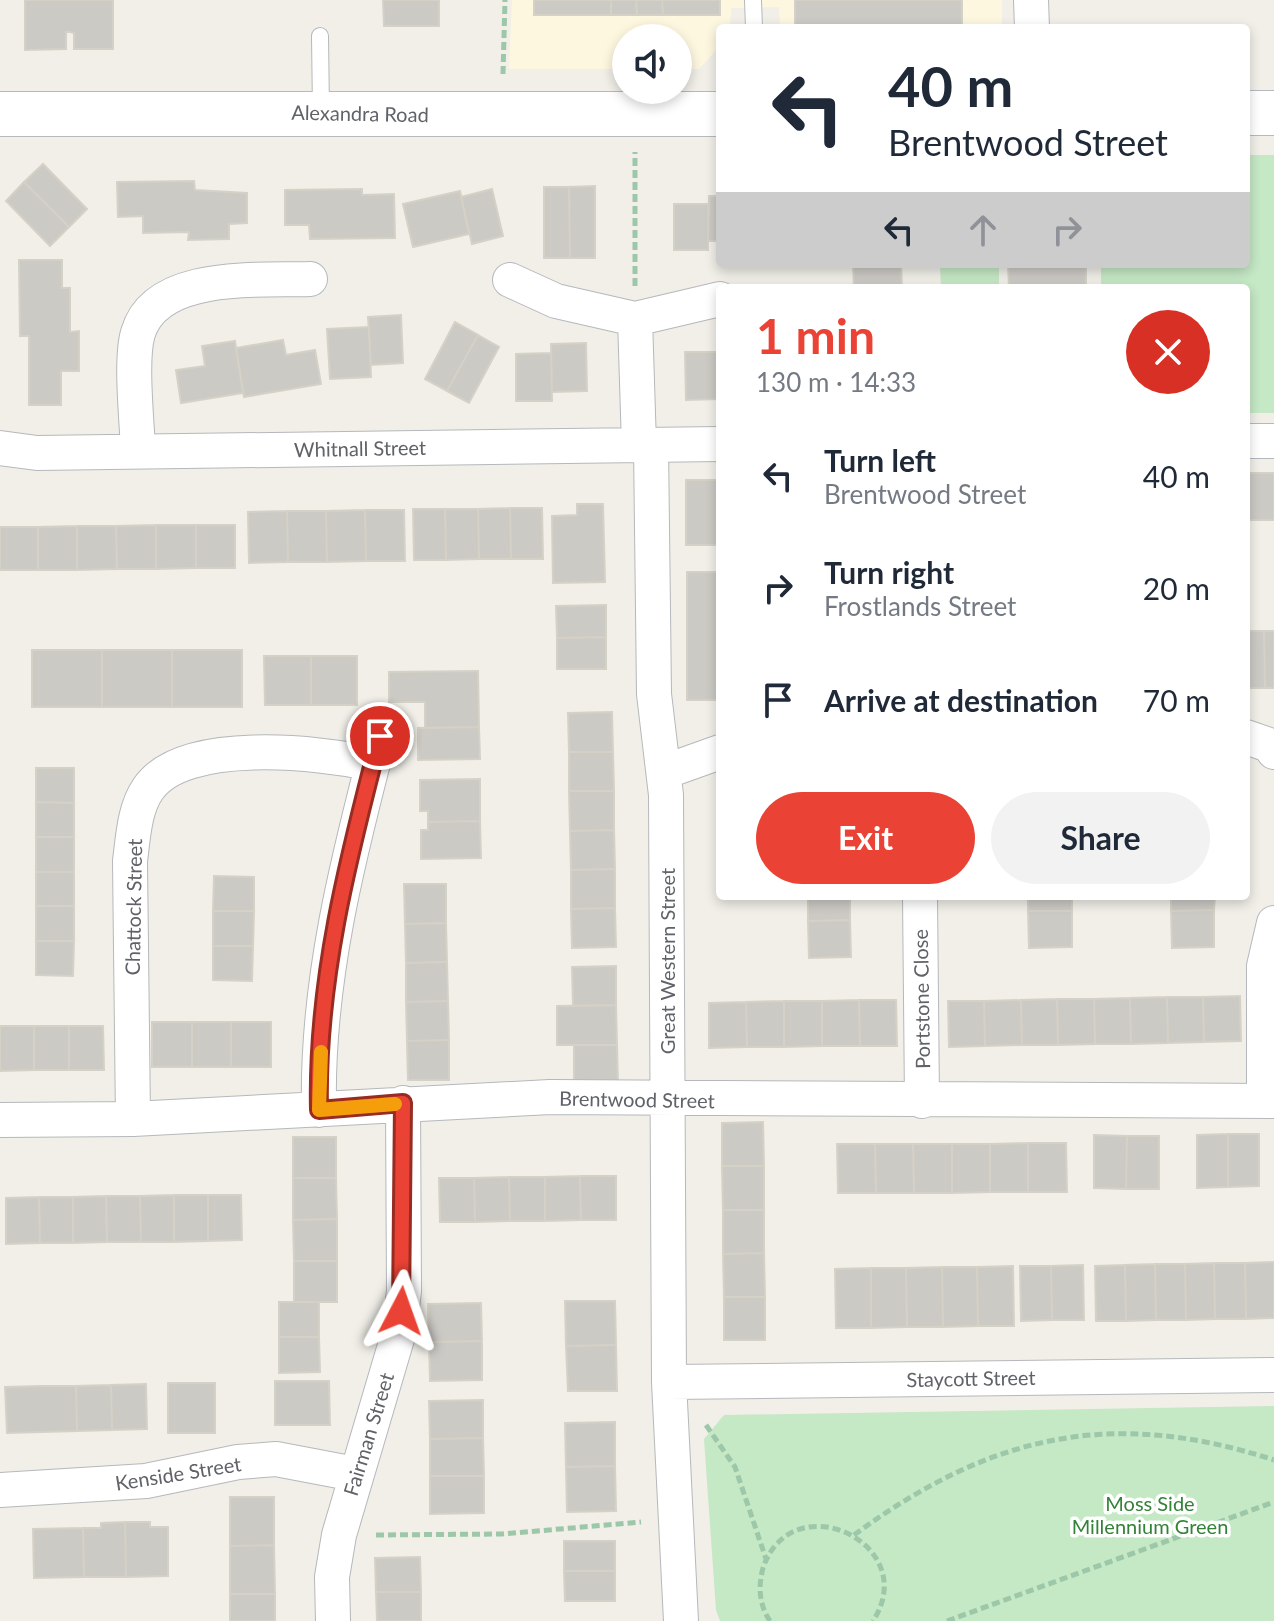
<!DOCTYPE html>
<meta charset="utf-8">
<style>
:root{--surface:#fff;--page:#f2f2f3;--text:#1f2937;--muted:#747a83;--accent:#ea4335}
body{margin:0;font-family:Lato,sans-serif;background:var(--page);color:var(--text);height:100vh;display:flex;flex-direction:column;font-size:30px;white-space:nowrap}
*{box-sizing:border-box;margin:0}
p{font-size:26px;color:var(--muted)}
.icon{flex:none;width:44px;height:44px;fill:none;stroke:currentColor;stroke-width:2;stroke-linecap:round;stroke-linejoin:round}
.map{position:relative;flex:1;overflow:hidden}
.side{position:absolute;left:716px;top:284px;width:534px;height:616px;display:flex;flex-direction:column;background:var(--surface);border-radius:8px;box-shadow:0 4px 12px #0003}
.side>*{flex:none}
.banner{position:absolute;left:716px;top:24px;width:534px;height:244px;border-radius:8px;box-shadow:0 4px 12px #0003;background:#fff;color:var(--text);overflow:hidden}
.controls{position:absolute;left:612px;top:24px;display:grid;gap:16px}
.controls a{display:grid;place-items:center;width:80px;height:80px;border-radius:50%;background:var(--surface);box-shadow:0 4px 12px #0003;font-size:40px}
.pin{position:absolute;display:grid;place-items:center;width:68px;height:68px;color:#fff;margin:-34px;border:4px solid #fff;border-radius:50%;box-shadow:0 2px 8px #0007}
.me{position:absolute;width:88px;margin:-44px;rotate:4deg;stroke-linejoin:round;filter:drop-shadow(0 0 6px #0008)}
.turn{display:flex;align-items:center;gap:28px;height:168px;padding:0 40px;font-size:36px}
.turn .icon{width:104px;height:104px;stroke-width:2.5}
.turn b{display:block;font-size:56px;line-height:68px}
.lanes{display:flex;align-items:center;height:76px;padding:0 40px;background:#0003;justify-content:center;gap:40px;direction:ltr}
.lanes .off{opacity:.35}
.round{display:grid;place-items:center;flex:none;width:84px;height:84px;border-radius:42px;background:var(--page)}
.headline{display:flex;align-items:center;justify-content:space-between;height:136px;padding:0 40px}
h1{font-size:48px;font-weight:700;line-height:60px;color:var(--accent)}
.cta{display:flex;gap:16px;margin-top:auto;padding:16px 40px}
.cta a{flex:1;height:92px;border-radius:48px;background:var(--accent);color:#fff;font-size:32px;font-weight:700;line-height:92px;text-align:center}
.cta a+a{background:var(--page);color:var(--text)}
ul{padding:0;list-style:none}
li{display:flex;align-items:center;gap:24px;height:112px;padding:0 40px}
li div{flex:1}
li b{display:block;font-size:30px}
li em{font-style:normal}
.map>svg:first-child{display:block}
.commercial{fill:#fef7e0}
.green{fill:#c5e8c5}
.building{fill:#cccac5;stroke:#d6d1c6;stroke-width:2}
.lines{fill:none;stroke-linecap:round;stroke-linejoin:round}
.lane-casing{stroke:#b5b8bc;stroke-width:18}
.street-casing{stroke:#b5b8bc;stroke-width:36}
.secondary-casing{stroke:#b6babf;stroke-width:46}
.path{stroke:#9cc7a9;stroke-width:5;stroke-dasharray:8 4;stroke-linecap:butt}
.lane{stroke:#fff;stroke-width:16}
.street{stroke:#fff;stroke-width:34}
.secondary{stroke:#fff;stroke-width:44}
.route-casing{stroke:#982c22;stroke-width:20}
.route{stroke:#ea4335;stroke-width:14}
.slow{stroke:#f59e0b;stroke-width:14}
.labels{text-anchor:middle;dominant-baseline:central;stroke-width:7;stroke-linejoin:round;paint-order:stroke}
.street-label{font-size:20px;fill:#5f6368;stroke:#fff}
.park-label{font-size:20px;fill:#348238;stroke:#fff}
</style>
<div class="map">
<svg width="1274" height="1621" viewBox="0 0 1274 1621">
<rect width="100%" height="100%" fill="#f1efe8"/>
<path class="commercial" d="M512 0H1002V28H780L779 7 731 8 730 28H720V46L699 69H678V38H626V69H509Z"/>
<path class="green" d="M1246 155H1274V413H1246V288H1101V264H1246Z
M940 264H999V288H941Z
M1274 1406V1621H720L716 1610 704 1439 724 1415Z"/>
<path class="building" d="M25 0H113V49H74V33L70 32H66V49L25 50Z
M383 0H439V26H384Z
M534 0H611V15H534Z
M611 0H636L637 15H611Z
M636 0H662L663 15H637Z
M662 0H720V15H663Z
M795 0H962V28L795 26Z
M43 164 87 209 69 227 24 182Z
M194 181 195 190 247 193V223L229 224V239L188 240 189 232 143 233V216L118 217 117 182Z
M24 182 69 227 50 246 6 201Z
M595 186V258H570L569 187Z
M544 187H569L570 258H544Z
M362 189V195L394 194 395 238 310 239 309 225H285V190Z
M492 189 503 236 472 244 461 197Z
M460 191 469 234 413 247 403 204Z
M709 196H720V241H708Z
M674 204H708V250H674Z
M19 260H62V288H70V332L79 331V371H61V405H29V336H20Z
M853 264H901L902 288H854Z
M1008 264H1086V288H1009Z
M401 315 403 363 371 365 368 317Z
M455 322 478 335 447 391 425 379Z
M369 327 371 377 330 379 327 329Z
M478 335 499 347 469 403 447 391Z
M283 340 286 355 315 350 321 384 244 397 236 348Z
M235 341 243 393 181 403 176 370 205 366 202 346Z
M586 343 587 391 552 392 551 344Z
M685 352H720V399L686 400Z
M551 353 552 401H516V354Z
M1248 473H1274V520H1249Z
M686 480H720V545H686Z
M577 504H603L605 582 553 583 552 516 577 515Z
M510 508H542L543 559H511Z
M510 508 511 559H479L478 509Z
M413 509H445L446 560H414Z
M445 509H478L479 559 446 560Z
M365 510H404L405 561H366Z
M365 510 366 561 327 562 326 511Z
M287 511 288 562 249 563 248 512Z
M287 511H326L327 562H288Z
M156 525V569H117L116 526Z
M156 525H196V568L156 569Z
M196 525H235V568H196Z
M77 526V570H38V527Z
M77 526H116L117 569 77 570Z
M0 527H38V570H0Z
M687 572H720V700H687Z
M606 605V637L557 638 556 606Z
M1246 631H1264L1265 688H1246Z
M1264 631H1274V688H1265Z
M606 637V669H557V638Z
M32 650H102V707H32Z
M102 650H172V707H102Z
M172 650H242V707H172Z
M264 656H311V705H265Z
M311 656H357V705H311Z
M478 671 479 727 425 728V702H389V672Z
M612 712 613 752H569L568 713Z
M479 727 480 759 418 760V728Z
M569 752H613L614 791H569Z
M36 768H74V803L36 802Z
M480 779V821L428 822V811H420V780Z
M569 791H614V830L570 831Z
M36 802 74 803V837H36Z
M480 821 481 858 421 859V830H428V822Z
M614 830 615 869 571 870 570 831Z
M36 837H74V872H36Z
M615 869V908L571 909V870Z
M36 872H74V906H36Z
M214 876 254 877V911H213Z
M404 884H446V923L405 924Z
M808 896H850V920L808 921Z
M1028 896H1072V911H1028Z
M1171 896H1215L1214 910 1171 911Z
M36 906H74V941H36Z
M615 908 616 947 572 948 571 909Z
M1214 910V947L1172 948 1171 911Z
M213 911H254L253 946H213Z
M1028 911H1072V947L1029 948Z
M850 920 851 957 809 958 808 921Z
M446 923 447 962 406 963 405 924Z
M36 941H74L73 976 36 975Z
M213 946H253L252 981 213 980Z
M447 962 448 1001 406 1002V963Z
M616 966V1005L573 1006 572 967Z
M1240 996 1241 1041 1204 1042 1203 997Z
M1167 997H1203L1204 1042 1168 1043Z
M1167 997 1168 1043 1131 1044 1130 998Z
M1130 998 1131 1044H1095L1094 999Z
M1057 999H1094L1095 1044 1058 1045Z
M1057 999 1058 1045H1022L1021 1000Z
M859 1000H896L897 1046H860Z
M859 1000 860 1046H822V1001Z
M1021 1000 1022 1045 985 1046 984 1001Z
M448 1001 449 1040 407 1041 406 1002Z
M784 1001H822V1046L784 1047Z
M784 1001V1047H747L746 1002Z
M948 1001H984L985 1046 949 1047Z
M746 1002 747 1047 709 1048V1003Z
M616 1005 617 1045H557V1006Z
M152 1022H192V1067H152Z
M192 1022H231V1067H192Z
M231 1022H271V1067H231Z
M0 1026H34V1070L0 1071Z
M34 1026H69V1070H34Z
M69 1026H103L104 1070H69Z
M449 1040V1080H408L407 1041Z
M574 1045H617L618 1084H574Z
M763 1122 764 1166H722V1123Z
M1228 1134V1187L1197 1188V1135Z
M1228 1134H1259V1186L1228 1187Z
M1094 1135 1127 1136 1126 1189 1094 1188Z
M1127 1136H1159V1189H1126Z
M293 1137H336V1178H293Z
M1028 1143H1066L1067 1192H1028Z
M1028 1143V1192H990V1144Z
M837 1144H875L876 1193H838Z
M875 1144H913L914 1193H876Z
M913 1144H952V1193H914Z
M952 1144H990V1192L952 1193Z
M722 1166H764V1210H723Z
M580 1176H616V1220H581Z
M580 1176 581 1220 545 1221V1177Z
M509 1177H545V1221H510Z
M509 1177 510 1221 475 1222 474 1178Z
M293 1178H336L337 1219 293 1220Z
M439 1178H474L475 1222H440Z
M174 1195V1242H141L140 1196Z
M174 1195H208V1241L174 1242Z
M208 1195H241L242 1240 208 1241Z
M106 1196 107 1242 73 1243V1197Z
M106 1196H140L141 1242H107Z
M39 1197 40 1243 6 1244V1198Z
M39 1197H73V1243H40Z
M723 1210H764V1253L723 1254Z
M337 1219V1261H294L293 1220Z
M764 1253 765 1297H724L723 1254Z
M294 1261H337V1302H294Z
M1274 1262V1318L1246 1319 1245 1263Z
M1214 1263H1245L1246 1319H1215Z
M1214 1263 1215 1319 1186 1320 1185 1264Z
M1155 1264H1185L1186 1320H1156Z
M1155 1264 1156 1320 1126 1321 1125 1265Z
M1083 1265 1084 1320H1052L1051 1266Z
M1125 1265 1126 1321H1096L1095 1266Z
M1013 1266 1014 1326H978L977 1267Z
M1020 1266H1051L1052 1320 1021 1321Z
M942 1267H977L978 1326 943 1327Z
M942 1267 943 1327H907L906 1268Z
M871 1268V1328H836L835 1269Z
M871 1268H906L907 1327 871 1328Z
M724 1297H765V1340H724Z
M565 1301H615L616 1345 566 1346Z
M279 1302H319V1337H279Z
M481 1303 482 1341 429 1342 428 1304Z
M279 1337H319L320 1372 279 1373Z
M482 1341V1380L430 1381 429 1342Z
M616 1345 617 1391H568L566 1346Z
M275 1381H329L330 1425H275Z
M168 1383H215V1433H168Z
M146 1384 147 1429 112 1430 111 1385Z
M111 1385 112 1430 77 1431 76 1386Z
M41 1386H76L77 1431 7 1433 5 1387Z
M483 1400V1438L430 1439 429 1401Z
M615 1422V1466L566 1467 565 1423Z
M483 1438 484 1476H430V1439Z
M615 1466 616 1511 567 1512 566 1467Z
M430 1476H484V1513L430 1514Z
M230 1497H274V1545L230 1546Z
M125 1522 126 1577H84L83 1528H101V1523Z
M125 1522H150V1527H168V1576L126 1577Z
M83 1528 84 1577 34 1578 33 1529Z
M564 1541H615V1571H564Z
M274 1545 275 1594H230V1546Z
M420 1557 421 1592H376L375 1558Z
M564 1571H615V1601H565Z
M376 1592H421V1621H377Z
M230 1594H275V1621H230Z"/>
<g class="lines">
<defs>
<path id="lane" d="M753 0 754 28
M320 36 321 111"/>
<path id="street" d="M1031 0 1032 28
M510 280 556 301 635 319 720 299
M635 319 639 445
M1246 441H1274
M651 445 654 694 666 795 669 1382 681 1621
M0 448 37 453 720 444
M138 451C137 421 130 359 138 333 156 271 259 281 310 279
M1246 737 1269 745 1274 752
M664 772 720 752
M920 896 922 1101
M1264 1101V966L1274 923
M319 1110C316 983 348 858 380 736
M133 1119 130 861C133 839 134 809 148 789 183 737 319 752 373 764
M0 1120 133 1119 550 1097 1274 1101
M669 1382 1274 1375
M0 1490 146 1481 238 1462 276 1459 355 1474
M333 1621 332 1577 339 1535 399 1332 404 1291 403 1103"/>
<path id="secondary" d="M1246 113H1274
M0 114H720"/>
</defs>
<use href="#lane" class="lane-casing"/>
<use href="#street" class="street-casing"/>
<use href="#secondary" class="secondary-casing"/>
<path class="path" d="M503 74 505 0
M635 286V152
M706 1425 735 1467 766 1559
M376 1535 502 1534 641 1522
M854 1535C990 1435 1111 1407 1274 1460
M770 1621C759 1605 758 1586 763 1568 792 1482 923 1544 873 1621
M947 1621 1274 1502"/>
<use href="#lane" class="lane"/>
<use href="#street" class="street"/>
<use href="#secondary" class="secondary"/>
</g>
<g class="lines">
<defs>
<path id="route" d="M380 736C348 858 316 983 319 1110L403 1103 401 1311"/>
</defs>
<use href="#route" class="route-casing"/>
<use href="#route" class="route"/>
<path class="slow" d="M321 1052 319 1110 395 1104"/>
</g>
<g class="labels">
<g class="street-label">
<text transform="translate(360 113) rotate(1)">Alexandra Road</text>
<text transform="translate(360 448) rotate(-1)">Whitnall Street</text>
<text transform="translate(133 907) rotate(-89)">Chattock Street</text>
<text transform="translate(667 961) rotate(-90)">Great Western Street</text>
<text transform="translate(921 999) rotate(-91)">Portstone Close</text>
<text transform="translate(637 1099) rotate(1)">Brentwood Street</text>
<text transform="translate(971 1378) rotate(-1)">Staycott Street</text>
<text transform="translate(368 1434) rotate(-73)">Fairman Street</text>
<text transform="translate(178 1473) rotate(-9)">Kenside Street</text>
</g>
<g class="park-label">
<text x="1150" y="1503">Moss Side<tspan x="1150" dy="23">Millennium Green</tspan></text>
</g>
</g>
</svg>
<div class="controls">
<a><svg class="icon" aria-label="sound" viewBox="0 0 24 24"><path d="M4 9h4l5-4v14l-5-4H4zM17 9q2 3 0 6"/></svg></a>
</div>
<div class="pin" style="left:380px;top:736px;background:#d93025"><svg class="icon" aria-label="arrive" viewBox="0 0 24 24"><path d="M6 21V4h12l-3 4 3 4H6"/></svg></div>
<svg class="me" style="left:401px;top:1311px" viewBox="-20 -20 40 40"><path d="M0-17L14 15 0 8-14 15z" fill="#ea4335" stroke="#fff" stroke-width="4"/></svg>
<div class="banner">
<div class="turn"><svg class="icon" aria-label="left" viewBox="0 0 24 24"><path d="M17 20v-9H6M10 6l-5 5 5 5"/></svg><div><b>40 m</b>Brentwood Street</div></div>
<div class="lanes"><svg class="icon" aria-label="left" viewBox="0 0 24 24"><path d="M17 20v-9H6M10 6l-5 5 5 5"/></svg><svg class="icon off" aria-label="ahead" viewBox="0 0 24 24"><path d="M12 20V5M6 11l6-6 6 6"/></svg><svg class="icon off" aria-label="right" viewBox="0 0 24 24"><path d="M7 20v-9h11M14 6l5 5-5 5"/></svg></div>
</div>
<section class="side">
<div class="headline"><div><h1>1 min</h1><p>130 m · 14:33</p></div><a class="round" style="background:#d93025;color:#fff"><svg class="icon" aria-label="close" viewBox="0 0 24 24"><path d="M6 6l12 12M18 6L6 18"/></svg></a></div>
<ul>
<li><svg class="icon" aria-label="left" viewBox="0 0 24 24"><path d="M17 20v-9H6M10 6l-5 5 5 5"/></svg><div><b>Turn left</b><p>Brentwood Street</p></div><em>40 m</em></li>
<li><svg class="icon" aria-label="right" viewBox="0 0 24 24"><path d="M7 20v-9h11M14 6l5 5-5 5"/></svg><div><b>Turn right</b><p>Frostlands Street</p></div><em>20 m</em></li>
<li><svg class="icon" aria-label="arrive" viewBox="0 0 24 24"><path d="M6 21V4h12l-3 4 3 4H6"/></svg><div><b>Arrive at destination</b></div><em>70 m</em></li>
</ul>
<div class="cta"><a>Exit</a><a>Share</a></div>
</section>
</div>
